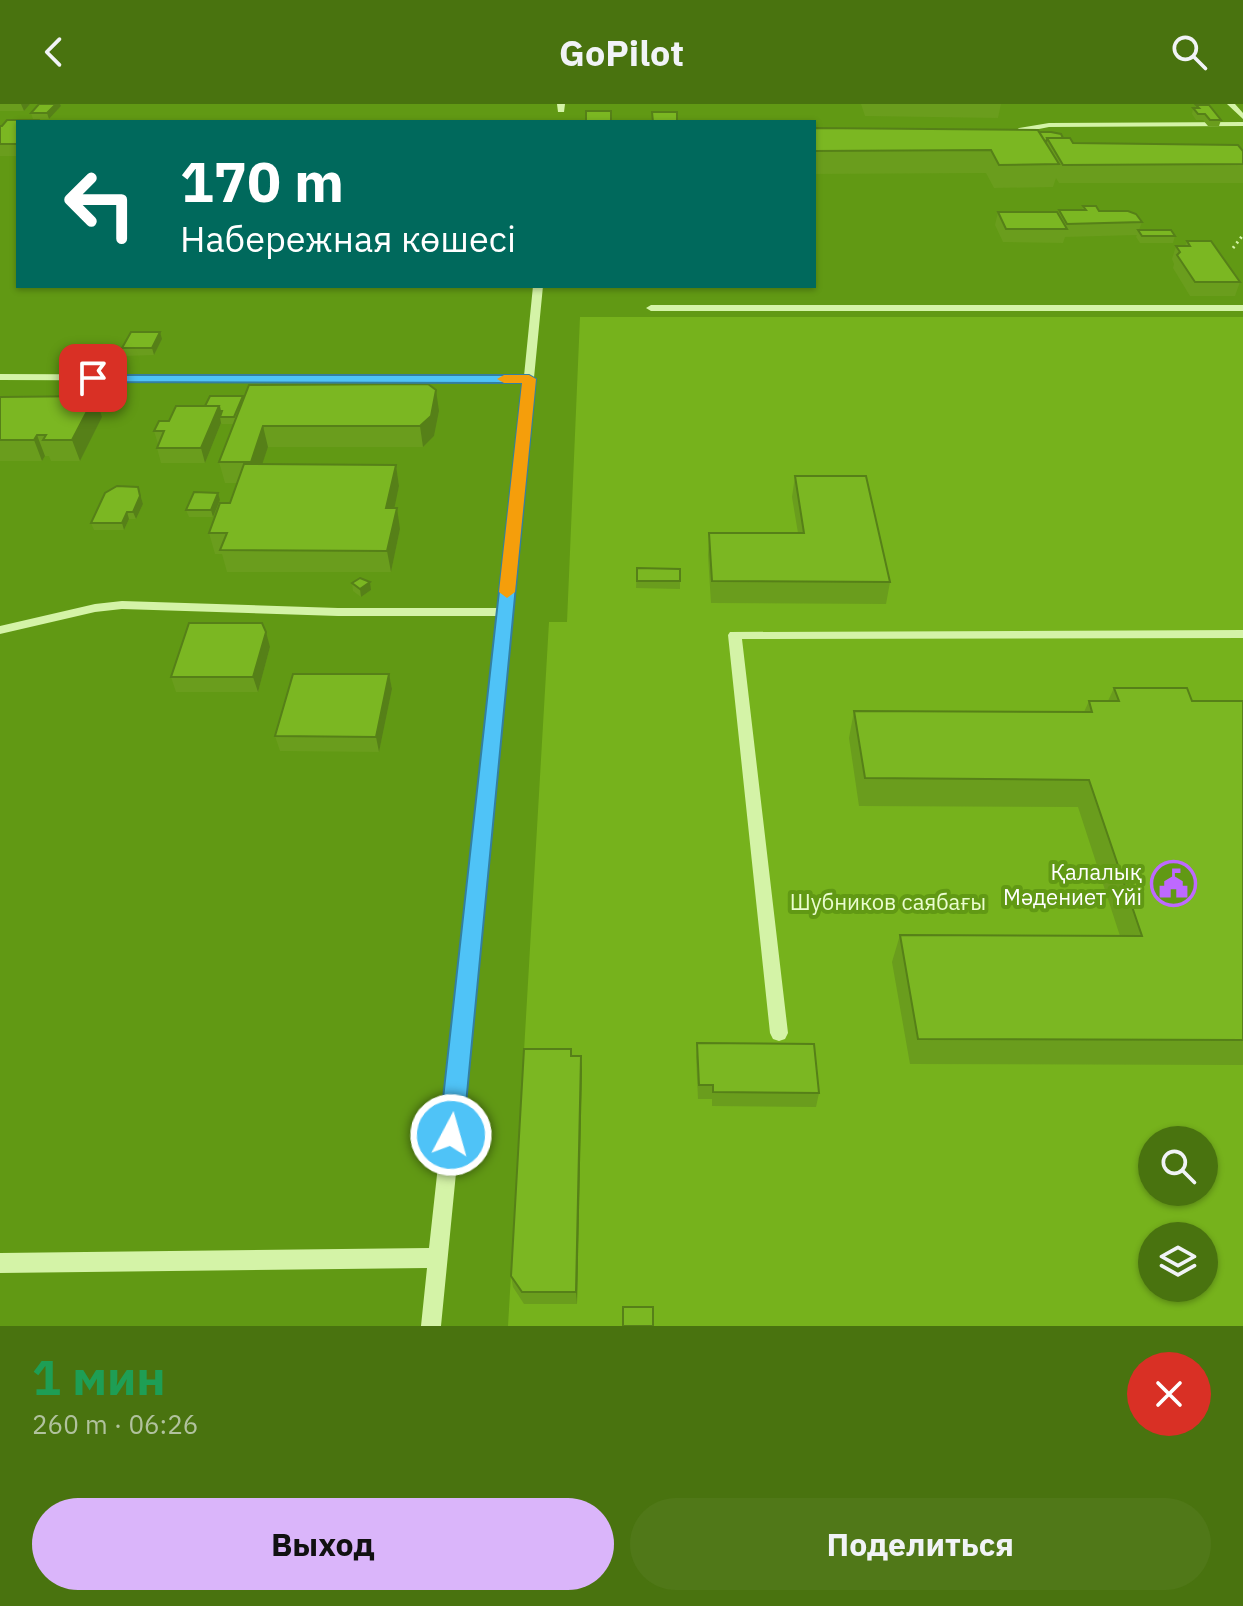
<!DOCTYPE html>
<html lang="ru">
<meta charset="utf-8">
<style>
:root{--surface:#49730f;--page:#507818;--text:#f1f3f6;--muted:#b1c29e;--accent:#dab5fa}
body{margin:0;font-family:"IBM Plex Sans",sans-serif;background:var(--page);color:var(--text);height:100vh;display:flex;flex-direction:column;font-size:30px;white-space:nowrap}
*{box-sizing:border-box;margin:0}
p{font-size:26px;color:var(--muted)}
.icon{flex:none;width:44px;height:44px;fill:none;stroke:currentColor;stroke-width:2;stroke-linecap:round;stroke-linejoin:round}
.map{position:relative;height:1222px;overflow:hidden}
.panel{display:flex;flex-direction:column;background:var(--surface);flex:1}
.panel>*{flex:none}
.hud{position:absolute;left:16px;top:16px;width:800px;height:168px;border-radius:0px;box-shadow:0 2px 6px #0004;background:#00695c;color:#fff;overflow:hidden}
.buttons{position:absolute;left:1138px;top:1022px;display:grid;gap:16px}
.buttons a{display:grid;place-items:center;width:80px;height:80px;border-radius:50%;background:var(--surface);box-shadow:0 2px 6px #0004;font-size:40px}
.pin{position:absolute;display:grid;place-items:center;width:68px;height:68px;color:#fff;margin:-34px;border-radius:16px;box-shadow:0 4px 12px #0006}
.me{position:absolute;width:88px;margin:-44px;rotate:6deg;stroke-linejoin:round;filter:drop-shadow(0 0 6px #0008)}
.turn{display:flex;align-items:center;gap:28px;height:168px;padding:0 32px;font-size:36px}
.turn .icon{width:104px;height:104px;stroke-width:2.5}
.turn b{display:block;font-size:56px;line-height:68px}
.round{display:grid;place-items:center;flex:none;width:84px;height:84px;border-radius:42px;background:var(--page)}
.head{display:flex;align-items:center;justify-content:space-between;height:136px;padding:0 32px}
h1{font-size:48px;font-weight:700;line-height:60px;color:#1e9e55}
.button{display:flex;gap:16px;margin-top:auto;padding:16px 32px}
.button a{flex:1;height:92px;border-radius:48px;background:var(--accent);color:#111;font-size:32px;font-weight:700;line-height:92px;text-align:center}
.button a+a{background:var(--page);color:var(--text)}
header{display:flex;justify-content:space-between;align-items:center;height:104px;padding:0 32px;background:var(--surface);font-size:36px;font-weight:700}
.map>svg:first-child{display:block}
.green{fill:#76b21c;fill-rule:evenodd}
.lines{fill:none;stroke-linecap:round;stroke-linejoin:round}
.path{stroke:#d4f3a7;stroke-width:3;stroke-dasharray:2 4;stroke-linecap:butt}
.minor{fill:#d4f3a7;fill-rule:evenodd}
.wall{fill:#6a9d1d}
.shaded-wall{fill:#568018}
.building{fill:#7bb722;stroke:#568018;stroke-width:2}
.route{fill:#4fc3f7;stroke:#337fa1;stroke-width:2}
.slow{fill:#f59e0b}
.labels{text-anchor:middle;dominant-baseline:central;stroke-width:8;stroke-linejoin:round;paint-order:stroke}
.poi-label{font-size:22px;fill:#fff;stroke:#619914;text-anchor:end}
.park-label{font-size:22px;fill:#eafdcf;stroke:#619914}
</style>
<header><svg class="icon" aria-label="back" viewBox="0 0 24 24"><path d="M15 5l-7 7 7 7"/></svg>GoPilot<svg class="icon" aria-label="search" viewBox="0 0 24 24"><circle cx="10" cy="10" r="6"/><path d="M15 15l6 6"/></svg></header>
<div class="map">
<svg width="1243" height="1222" viewBox="0 0 1243 1222">
<rect width="100%" height="100%" fill="#619914"/>
<path class="green" d="M580 213H1243V1222H508L549 518H567ZM1152 1036H1204V1088H1152ZM1152 1132H1204V1184H1152Z"/>
<g class="lines">
<path class="path" d="M1233 144 1243 131"/>
<path class="minor" d="M557 0H565L564 8H558Z
M1227 0H1235L1243 9V15Z
M1243 18V22L1049 23 1024 28 1009 36 1005 34 1019 24 1049 19Z
M533 182H543L441 1222H421L427 1164 0 1169V1149L429 1144 498 512H338L122 505 95 508 0 530V522L95 500 122 497 338 504H498L523 278 0 276V270L524 272Z
M1243 201V207H651L646 204 651 201Z
M1243 526V534L742 535 788 929 785 935 779 937 773 935 770 929 728 531 730 528Z"/>
</g>
<path class="wall" d="M0 0H30L24 7H0Z
M39 0H60L61 2 49 15H33L31 9Z
M861 0H1001L998 14 865 12Z
M1196 1 1221 16 1219 22H1208L1203 16H1196L1192 10 1193 4H1195Z
M18 18V52H0V22Z
M814 24 1039 28 1063 34 1073 39 1243 47V79H1059L1056 74 1053 83 994 84 986 69 814 70Z
M1083 102 1142 118 1139 126 1175 132 1173 139H1140L1136 133 1137 131 1065 133 1063 139 1003 138 995 121 998 108 1058 109 1059 106H1082Z
M1187 137 1240 178 1235 192H1190L1173 164 1174 160 1172 155 1176 142H1185Z
M814 151 816 161 814 181Z
M680 182H705V183H680Z
M162 235 154 251 125 252 122 244Z
M243 292 244 295 439 307 434 332 423 343H268L262 360 396 361 399 382 394 404 400 425 391 468H227L222 450H215L209 429 230 399 237 379H225L219 358 234 320H222L221 319 205 359H161L157 344 158 340 154 327 169 317 205 302Z
M0 293 102 313 80 357H51L49 352H45L42 357H0Z
M795 372 890 478 886 500 711 499 708 451 709 429H798L792 393Z
M138 383 143 400 136 415H129L124 426H94L91 419Z
M220 396 213 413H189L186 406Z
M637 464 680 465V485L636 484Z
M352 479 371 486 361 493 353 487Z
M270 543 258 588H176L171 573Z
M389 570 392 585 379 648 280 647 275 632Z
M1114 584 1192 597H1243V961L910 960 892 858 900 831 1120 832 1078 703 859 702 849 634 854 607 1084 608 1089 597H1108Z
M697 939 819 989 816 1003 712 1002V995H698L696 953Z
M572 952H581L582 965 577 1200H524L513 1183 511 1172Z"/>
<path class="shaded-wall" d="M21 0H30L24 7Z
M56 0H60L61 2 49 15 47 9Z
M160 228 162 235 154 251 152 244Z
M436 286 439 307 434 332 423 343 420 322Z
M95 292 102 313 80 357 72 336Z
M219 302 222 313H220L221 319 205 359 201 344Z
M263 322 268 343 256 379 251 358Z
M37 331 45 352 42 357 34 336Z
M396 361 399 382 390 425 386 404Z
M138 383 143 400 136 415 133 408Z
M218 389 220 396 213 413 211 406Z
M397 404 400 425 391 468 387 447Z
M127 408 129 415 124 426 122 419Z
M370 478 371 486 361 493 360 485Z
M266 528 270 543 258 588 253 573Z
M389 570 392 585 379 648 376 633Z
M581 952 582 965 577 1200 576 1188Z"/>
<path class="building" d="M39 0H56L47 9H31Z
M1196 1H1209L1221 16H1210L1205 10H1198L1193 4H1199Z
M586 7H611V17H586Z
M652 8H677V18H653Z
M7 16H38L36 18H18V40H0V22H2Z
M814 24 1038 26 1059 60 999 61 991 46 814 47Z
M1039 28H1051L1061 30 1063 34H1047L1046 39Z
M1047 34H1070L1073 39 1238 41 1243 47V60L1063 61Z
M1083 102H1096L1099 107H1128L1136 110 1142 118 1067 120 1059 106H1086Z
M998 108H1057L1067 125H1006Z
M1138 126H1171L1175 132H1142Z
M1187 137H1211L1240 178H1195L1177 151 1180 148 1176 142H1190Z
M131 228H160L152 244H122Z
M428 280 436 286 431 312 420 322H263L251 358H219L249 281Z
M95 292 72 336H43L46 331H37L34 336H0V293Z
M210 292H243L234 313H220L222 307H220L219 302H205Z
M176 302H219L201 344H157L164 327H154L159 317H169Z
M244 360 396 361 386 404H397L387 447 220 446 227 429H209L220 399H230Z
M795 372H866L890 478 712 477 709 429H804Z
M117 382 138 383 140 392 133 408H127L122 419H91L105 389Z
M194 388 218 389 211 406H186Z
M637 464 680 465V477H637Z
M360 474 370 478 360 485 352 479Z
M189 519H262L266 528 253 573H171Z
M293 570H389L376 633 275 632Z
M1114 584H1187L1192 597H1243V936L918 935 900 831 1142 832 1089 676 865 674 854 607 1092 608 1089 597H1119Z
M697 939 814 940 819 989 713 988V981H699Z
M524 945H571V952H581L576 1188H522L511 1172Z
M623 1203H653V1222H623Z"/>
<path class="route" d="M89 271H529L536 275 463 1031 459 1039 451 1043 442 1039 439 1031 522 279 93 278 87 274Z"/>
<path class="slow" d="M529 271 536 275 515 488 507 494 499 488 522 279H504L497 275 504 271Z"/>
<defs>
<symbol id="civic-ring" viewBox="-11 -11 22 22"><circle r="9.5" fill="#619914" stroke="#be69ff" stroke-width="1.5"/><path d="M-.6-6.5H3V-4.5H.6V-3L4-1V1h2V6H-6V1h2V-1L-.6-3ZM-1.2 2.5V6h2.4V2.5Z" fill="#be69ff"/></symbol>
</defs>
<g fill-rule="evenodd">
<use href="#civic-ring" x="1148" y="754" width="51" height="51"/>
</g>
<g class="labels">
<g class="poi-label">
<text x="1142" y="767">Қалалық<tspan x="1142" dy="25">Мәдениет Үйі</tspan></text>
</g>
<g class="park-label">
<text x="888" y="797">Шубников саябағы</text>
</g>
</g>
</svg>
<div class="buttons">
<a><svg class="icon" aria-label="search" viewBox="0 0 24 24"><circle cx="10" cy="10" r="6"/><path d="M15 15l6 6"/></svg></a>
<a><svg class="icon" aria-label="layers" viewBox="0 0 24 24"><path d="M12 4l9 5-9 5-9-5zM3 14l9 5 9-5"/></svg></a>
</div>
<div class="pin" style="left:93px;top:274px;background:#d93025"><svg class="icon" aria-label="arrive" viewBox="0 0 24 24"><path d="M6 21V4h12l-3 4 3 4H6"/></svg></div>
<svg class="me" style="left:451px;top:1031px" viewBox="-20 -20 40 40"><circle r="17" fill="#4fc3f7" stroke="#fff" stroke-width="3"/><path d="M0-11L8 9 0 5-8 9z" fill="#fff"/></svg>
<div class="hud">
<div class="turn"><svg class="icon" aria-label="left" viewBox="0 0 24 24"><path d="M17 20v-9H6M10 6l-5 5 5 5"/></svg><div><b>170 m</b>Набережная көшесі</div></div>
</div>
</div>
<section class="panel">
<div class="head"><div><h1>1 мин</h1><p>260 m · 06:26</p></div><a class="round" style="background:#d93025;color:#fff"><svg class="icon" aria-label="close" viewBox="0 0 24 24"><path d="M6 6l12 12M18 6L6 18"/></svg></a></div>
<div class="button"><a>Выход</a><a>Поделиться</a></div>
</section>
